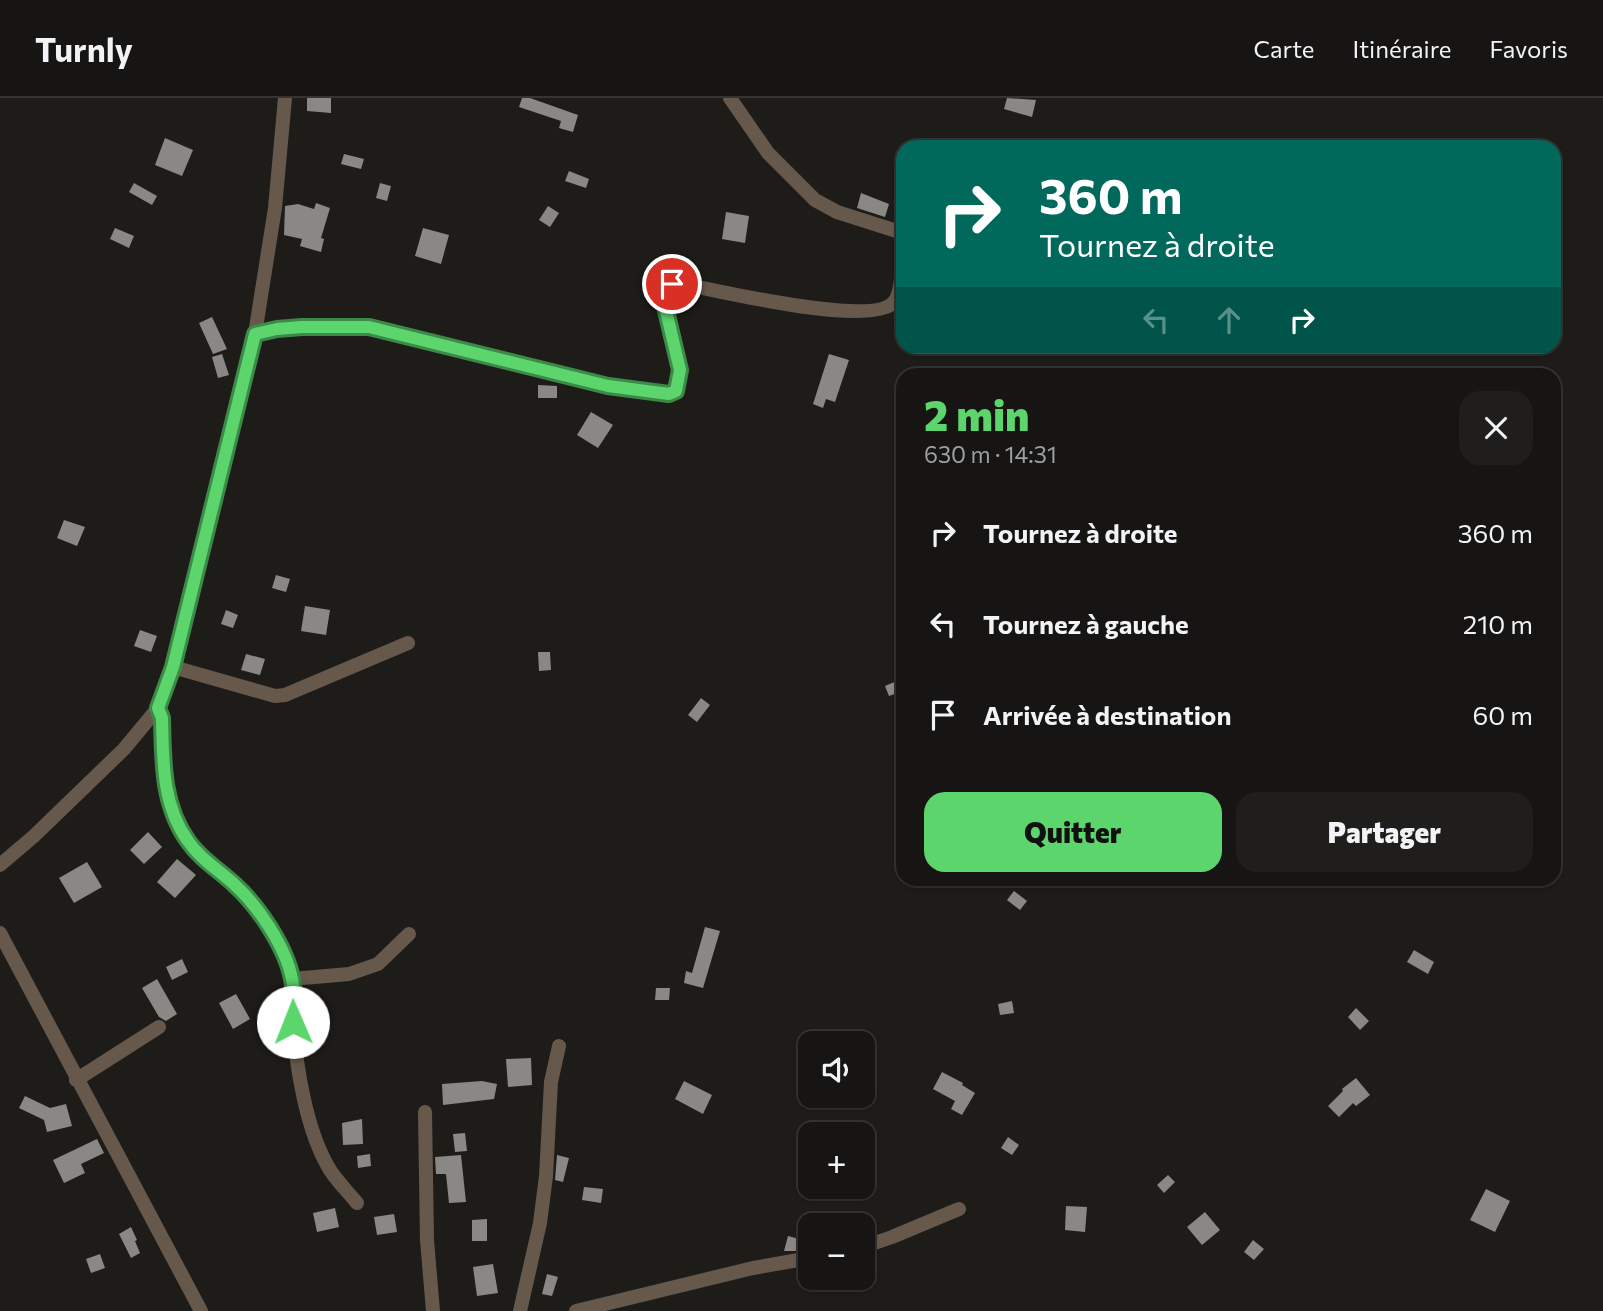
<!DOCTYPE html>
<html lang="fr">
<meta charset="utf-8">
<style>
:root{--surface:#161513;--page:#1f1e1c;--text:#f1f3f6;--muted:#9e9fa0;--line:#353433;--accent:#5cd56d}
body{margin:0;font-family:Commissioner,sans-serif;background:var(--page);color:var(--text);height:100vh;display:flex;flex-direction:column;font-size:26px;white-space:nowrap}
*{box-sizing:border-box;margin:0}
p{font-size:23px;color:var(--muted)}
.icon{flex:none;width:38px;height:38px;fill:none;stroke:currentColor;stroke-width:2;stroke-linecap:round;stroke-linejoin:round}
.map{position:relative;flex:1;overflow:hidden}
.sheet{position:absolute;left:896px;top:270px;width:665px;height:518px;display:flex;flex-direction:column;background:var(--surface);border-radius:21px;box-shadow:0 2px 5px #0004,0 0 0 2px var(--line)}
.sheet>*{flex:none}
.top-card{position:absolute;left:896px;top:42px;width:665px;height:214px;border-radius:21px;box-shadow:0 2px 5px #0004,0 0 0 2px var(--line);background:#00695c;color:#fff;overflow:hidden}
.controls{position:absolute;left:798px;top:933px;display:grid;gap:14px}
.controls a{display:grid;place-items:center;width:77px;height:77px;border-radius:14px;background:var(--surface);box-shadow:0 2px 5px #0004,0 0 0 2px var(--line);font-size:35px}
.pin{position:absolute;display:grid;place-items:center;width:60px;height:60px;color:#fff;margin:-30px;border:4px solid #fff;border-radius:50%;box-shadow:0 2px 7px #0007}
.me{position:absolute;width:77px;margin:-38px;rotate:359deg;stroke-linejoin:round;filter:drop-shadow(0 0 5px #0008)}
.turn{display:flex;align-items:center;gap:24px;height:147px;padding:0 28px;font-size:32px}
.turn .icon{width:91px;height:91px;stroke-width:2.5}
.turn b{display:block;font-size:49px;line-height:60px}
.lanes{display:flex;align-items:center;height:66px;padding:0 28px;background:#0003;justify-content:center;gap:35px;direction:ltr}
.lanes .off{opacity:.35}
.round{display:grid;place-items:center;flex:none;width:74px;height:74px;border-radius:21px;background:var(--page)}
.summary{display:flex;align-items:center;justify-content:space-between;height:119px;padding:0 28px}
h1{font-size:42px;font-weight:800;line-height:52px;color:var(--accent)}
.primary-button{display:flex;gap:14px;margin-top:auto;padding:14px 28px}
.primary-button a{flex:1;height:80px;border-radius:21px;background:var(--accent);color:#111;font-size:28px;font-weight:800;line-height:80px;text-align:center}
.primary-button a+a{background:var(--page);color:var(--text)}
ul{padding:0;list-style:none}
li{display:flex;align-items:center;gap:21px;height:91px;padding:0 28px}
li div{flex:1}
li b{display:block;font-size:26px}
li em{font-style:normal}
header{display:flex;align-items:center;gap:42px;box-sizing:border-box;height:98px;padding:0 35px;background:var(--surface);border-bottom:2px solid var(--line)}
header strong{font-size:33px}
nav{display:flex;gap:38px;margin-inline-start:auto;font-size:24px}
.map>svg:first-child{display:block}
.building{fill:#8a8884}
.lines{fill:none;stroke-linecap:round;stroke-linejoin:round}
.minor{stroke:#66584b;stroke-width:14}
.route-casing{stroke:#3c8a47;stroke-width:18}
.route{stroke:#5cd56d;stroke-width:12}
</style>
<header>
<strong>Turnly</strong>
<nav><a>Carte</a><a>Itinéraire</a><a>Favoris</a></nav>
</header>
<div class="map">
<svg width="1603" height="1213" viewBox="0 0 1603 1213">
<rect width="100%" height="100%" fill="#1e1c19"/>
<path class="building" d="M307 0H331V15L307 13Z
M522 0H530L578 17 573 34 559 30 561 23 519 9Z
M1007 0 1036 2 1032 19 1004 11Z
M165 40 193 52 182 78 155 67Z
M344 56 364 61 361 71 341 66Z
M569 73 589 81 586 90 565 83Z
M134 85 157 98 152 107 129 94Z
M380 85 391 88 387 103 376 100Z
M861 95 889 106 885 119 857 110Z
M316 105 330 110 321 140 324 141 321 154 300 148 302 141 284 137 285 108 298 106 314 111Z
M548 108 559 115 550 129 539 122Z
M726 114 749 118 745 145 722 141Z
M115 130 134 138 129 150 110 141Z
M423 130 449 137 441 166 415 158Z
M212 219 227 251 213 256 199 225Z
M222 256 229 277 218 280 212 259Z
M829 256 849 262 835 304 826 301 823 310 813 306Z
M538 287 557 288V300H538Z
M591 314 613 327 598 350 577 337Z
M64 422 85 429 77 448 57 440Z
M276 477 290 481 286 494 272 490Z
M305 508 330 512 326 537 301 533Z
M226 512 238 517 233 530 221 526Z
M140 532 157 538 151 554 134 548Z
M538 554H550L551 572 539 573Z
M246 556 265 561 260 577 241 572Z
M899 582 903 593 889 598 885 588Z
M701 600 710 607 697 624 688 617Z
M148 734 162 749 144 766 130 752Z
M177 761 196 777 175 800 157 784Z
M87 764 102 789 74 805 59 780Z
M1014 793 1027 803 1020 812 1007 802Z
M705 829 720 833 703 890 684 885 686 873 692 875Z
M1414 852 1434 864 1428 876 1407 864Z
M182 861 188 874 172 882 166 869Z
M157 881 177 916 166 923 159 919 142 890Z
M656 890H670L669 902H655Z
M236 896 250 921 233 931 219 905Z
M1012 903 1014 915 1000 917 998 906Z
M1356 910 1369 923 1360 932 1348 919Z
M531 960 532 987 508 989 506 961Z
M942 974 963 985 962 987 975 995 962 1017 951 1011 955 1003 933 991Z
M1356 980 1370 997 1356 1008 1353 1005 1339 1019 1328 1008 1343 993 1342 991Z
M482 983 497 986 494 1001 443 1007 442 986Z
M684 983 712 997 703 1016 675 1001Z
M25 998 50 1010 66 1006 72 1028 47 1034 44 1022 19 1010Z
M362 1021 363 1046 343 1047 342 1025Z
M465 1035 467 1053 455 1054 453 1036Z
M1008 1039 1019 1047 1012 1057 1001 1050Z
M97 1041 104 1055 81 1066 85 1075 64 1085 53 1062Z
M370 1056 371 1068 358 1070 357 1058Z
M461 1057 466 1104 449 1105 446 1076H436L435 1059Z
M557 1057 569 1060 563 1084 555 1082Z
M1168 1077 1175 1084 1164 1095 1157 1087Z
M584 1089 603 1091 601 1105 582 1102Z
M1486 1091 1510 1103 1495 1134 1470 1122Z
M1066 1108 1087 1109 1085 1134 1065 1132Z
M335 1110 339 1129 317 1134 313 1115Z
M1205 1114 1220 1132 1202 1147 1187 1129Z
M394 1116 397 1134 377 1137 374 1119Z
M487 1121V1143H472V1122Z
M131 1129 137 1142 135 1143 140 1155 131 1160 119 1136Z
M788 1138 799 1141 796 1153H784Z
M1253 1142 1264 1151 1254 1162 1244 1154Z
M100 1156 105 1170 91 1175 86 1161Z
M493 1166 498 1195 477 1198 473 1169Z
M547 1176 558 1179 552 1198 542 1196Z"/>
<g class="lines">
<path class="minor" d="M730 0 768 55 815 102 837 114 903 135
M255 236 277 231 302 229H369L608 288 669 296 676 293C691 258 653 211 666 188L684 186C720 193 872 230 894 204 902 195 901 173 903 162
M173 569 275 598 285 597 408 545
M158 610 162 620C163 663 162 707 188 743 200 761 219 772 234 786 259 809 285 847 292 880 295 894 292 909 293 923 296 968 306 1033 330 1072 337 1083 348 1094 357 1105
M0 767 34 738 124 651 158 610 173 569 255 236 275 110 285 0
M0 835 201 1213
M292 881 349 876 378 866 409 836
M76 982 159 929
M425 1014 427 1142 433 1213
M863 1149 892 1139 959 1111
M520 1213 540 1125 546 1078 551 984 559 948
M576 1213 753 1170 810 1160"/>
</g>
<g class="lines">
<defs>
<path id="route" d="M293 924C293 910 295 894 292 881 286 849 258 808 235 787 219 772 200 761 188 743 162 707 163 663 162 620L158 610 173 569 255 236 277 231 302 229H369L608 288 669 296 676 293 680 272 663 200 664 191 672 186"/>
</defs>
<use href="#route" class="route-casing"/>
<use href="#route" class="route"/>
</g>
</svg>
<div class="controls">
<a><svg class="icon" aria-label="sound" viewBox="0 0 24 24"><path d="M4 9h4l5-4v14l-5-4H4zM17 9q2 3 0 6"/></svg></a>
<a>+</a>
<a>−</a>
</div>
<div class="pin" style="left:672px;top:186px;background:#d93025"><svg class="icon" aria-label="arrive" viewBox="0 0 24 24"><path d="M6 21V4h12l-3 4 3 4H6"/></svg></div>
<svg class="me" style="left:293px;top:924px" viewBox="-20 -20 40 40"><circle r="19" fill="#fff"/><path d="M0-13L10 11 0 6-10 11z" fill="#5cd56d"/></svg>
<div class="top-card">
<div class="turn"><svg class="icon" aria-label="right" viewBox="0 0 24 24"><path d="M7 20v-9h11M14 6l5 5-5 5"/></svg><div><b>360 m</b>Tournez à droite</div></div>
<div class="lanes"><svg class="icon off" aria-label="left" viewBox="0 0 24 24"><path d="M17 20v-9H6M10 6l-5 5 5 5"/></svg><svg class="icon off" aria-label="ahead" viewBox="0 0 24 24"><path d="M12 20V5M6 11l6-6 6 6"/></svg><svg class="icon" aria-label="right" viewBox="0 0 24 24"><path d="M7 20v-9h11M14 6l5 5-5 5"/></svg></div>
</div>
<section class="sheet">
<div class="summary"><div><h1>2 min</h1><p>630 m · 14:31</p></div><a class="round"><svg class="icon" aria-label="close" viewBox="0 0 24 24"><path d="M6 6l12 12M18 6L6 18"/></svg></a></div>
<ul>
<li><svg class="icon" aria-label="right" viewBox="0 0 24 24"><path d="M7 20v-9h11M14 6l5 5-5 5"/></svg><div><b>Tournez à droite</b></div><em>360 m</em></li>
<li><svg class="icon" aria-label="left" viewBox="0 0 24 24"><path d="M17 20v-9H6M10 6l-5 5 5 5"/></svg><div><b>Tournez à gauche</b></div><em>210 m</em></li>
<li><svg class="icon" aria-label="arrive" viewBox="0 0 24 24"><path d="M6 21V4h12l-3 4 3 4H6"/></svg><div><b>Arrivée à destination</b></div><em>60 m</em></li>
</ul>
<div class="primary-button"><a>Quitter</a><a>Partager</a></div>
</section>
</div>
